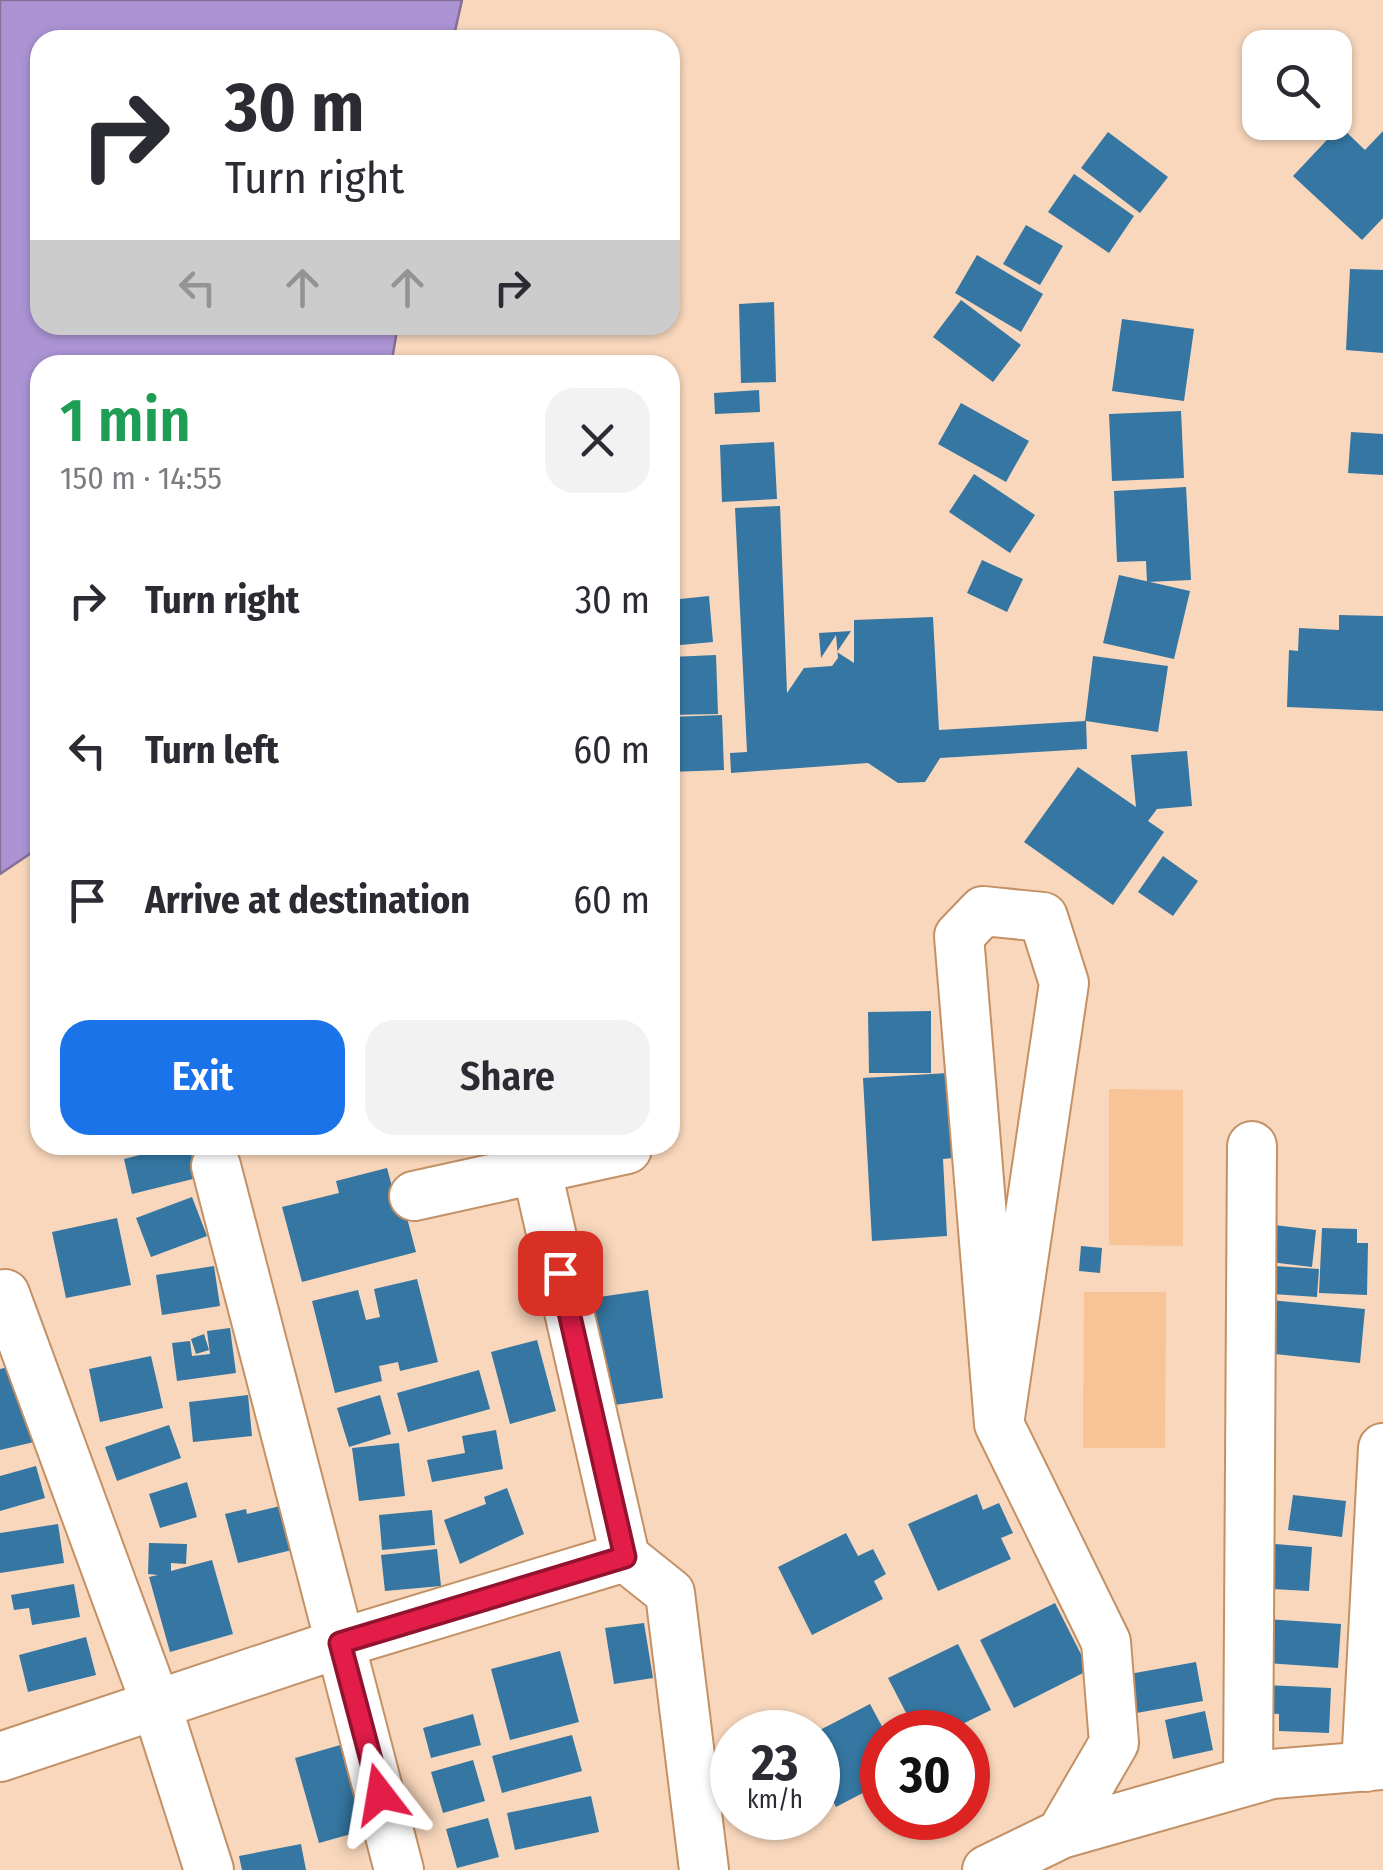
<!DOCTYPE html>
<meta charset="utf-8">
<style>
:root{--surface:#fff;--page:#f2f2f3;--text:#2b2b33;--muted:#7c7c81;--accent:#1a73e8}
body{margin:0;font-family:"Fira Sans Condensed",sans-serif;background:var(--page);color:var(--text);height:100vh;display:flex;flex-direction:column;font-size:38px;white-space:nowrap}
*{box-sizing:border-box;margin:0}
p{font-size:32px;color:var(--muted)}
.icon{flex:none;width:55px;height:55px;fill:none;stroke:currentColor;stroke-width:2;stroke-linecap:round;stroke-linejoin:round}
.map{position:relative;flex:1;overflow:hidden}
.side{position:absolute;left:30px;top:355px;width:650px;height:800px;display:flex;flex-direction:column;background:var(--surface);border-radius:30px;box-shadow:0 2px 8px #0004}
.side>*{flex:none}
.guide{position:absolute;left:30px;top:30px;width:650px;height:305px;border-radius:30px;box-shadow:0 2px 8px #0004;background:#fff;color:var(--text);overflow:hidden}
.controls{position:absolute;left:1242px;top:30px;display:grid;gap:20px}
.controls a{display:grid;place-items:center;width:110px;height:110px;border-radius:20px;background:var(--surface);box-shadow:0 2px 8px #0004;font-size:50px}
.speed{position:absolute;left:710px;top:1710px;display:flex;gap:20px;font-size:50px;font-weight:700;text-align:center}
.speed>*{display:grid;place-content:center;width:130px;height:130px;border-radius:50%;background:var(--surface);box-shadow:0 2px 8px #0004;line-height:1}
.speed small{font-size:25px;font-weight:400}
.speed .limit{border:15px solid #d22;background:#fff;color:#111}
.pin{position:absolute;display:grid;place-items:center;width:85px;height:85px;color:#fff;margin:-42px;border-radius:20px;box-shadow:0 5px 15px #0006}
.me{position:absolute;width:110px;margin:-55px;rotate:346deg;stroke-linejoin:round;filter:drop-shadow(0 0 8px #0008)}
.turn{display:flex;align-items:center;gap:35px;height:210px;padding:0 30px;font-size:45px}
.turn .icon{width:130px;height:130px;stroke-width:2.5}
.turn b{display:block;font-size:70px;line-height:85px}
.lanes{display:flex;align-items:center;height:95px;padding:0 30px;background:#0003;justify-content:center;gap:50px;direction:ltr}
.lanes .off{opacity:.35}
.round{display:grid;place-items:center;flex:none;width:105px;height:105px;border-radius:30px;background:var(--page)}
.overview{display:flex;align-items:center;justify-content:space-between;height:170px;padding:0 30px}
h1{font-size:60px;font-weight:600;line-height:75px;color:#1e9e55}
.action{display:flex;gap:20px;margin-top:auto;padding:20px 30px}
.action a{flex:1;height:115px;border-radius:30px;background:var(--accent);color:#fff;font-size:40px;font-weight:600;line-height:115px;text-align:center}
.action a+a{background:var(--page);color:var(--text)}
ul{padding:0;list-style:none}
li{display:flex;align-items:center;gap:30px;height:150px;padding:0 30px}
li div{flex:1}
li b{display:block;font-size:38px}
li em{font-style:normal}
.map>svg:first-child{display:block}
.green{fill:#f7c397}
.water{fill:#ac94d4;stroke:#867097;stroke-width:2.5}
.building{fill:#3576a2}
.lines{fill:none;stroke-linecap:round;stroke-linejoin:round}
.minor-casing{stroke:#c39165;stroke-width:52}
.minor{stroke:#fff;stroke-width:48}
.route-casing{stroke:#92132f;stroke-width:25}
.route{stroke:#e11d48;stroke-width:18}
</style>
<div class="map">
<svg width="1383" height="1870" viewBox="0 0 1383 1870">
<rect width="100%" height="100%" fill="#f8d7bc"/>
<path class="green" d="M1109 1089 1183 1090V1246L1109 1245Z
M1084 1292H1166L1165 1448H1083Z"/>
<path class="water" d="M0 0H462L453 40H40V325H398L391 365H40V847L0 874Z"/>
<path class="building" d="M1340 126 1365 150 1383 131V218L1362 240 1293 176Z
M1108 132 1168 177 1140 213 1081 168Z
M1074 174 1134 216 1109 253 1048 212Z
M1026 225 1063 246 1040 285 1003 264Z
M977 255 1043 294 1021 332 955 293Z
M1350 269 1383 270V353L1346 350Z
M961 300 1021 345 993 382 933 337Z
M774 302 776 382 741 383 739 304Z
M1122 319 1194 329 1184 401 1112 391Z
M759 390 760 412 715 414 714 393Z
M961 403 1029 441 1006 482 938 444Z
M1181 411 1184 478 1112 481 1109 414Z
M1351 432 1383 434V475L1348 473Z
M774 442 777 499 722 502 720 445Z
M974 474 1035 515 1010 553 949 512Z
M1186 487 1191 580 1147 582 1146 561 1117 562 1114 491Z
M780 506 787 693 804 668 832 666 838 658 836 635 821 658 819 633 851 631 837 652 854 663V620L933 617 939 730 1085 721 1093 656 1168 666 1158 732 1086 721 1087 749 940 758 925 782 898 783 868 763 731 773 730 753 747 752 735 508Z
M982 560 1023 579 1007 612 967 593Z
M1119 575 1190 591 1174 659 1103 643Z
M709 596 713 642 670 646V600Z
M1339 615 1383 616V711L1287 707 1289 650 1298 651 1299 628 1339 630Z
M716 655 718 714 670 715V657Z
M722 715 724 770 670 772V717Z
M1187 751 1192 806 1157 809 1148 821 1164 832 1113 905 1024 842 1078 767 1136 807 1131 755Z
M1163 856 1198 881 1173 916 1138 892Z
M931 1011V1073H869L868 1012Z
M948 1073 953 1158 943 1159 947 1236 872 1241 863 1078Z
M179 1145H189L197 1178 132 1194 124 1159Z
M387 1168 397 1205 403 1203 416 1252 302 1282 282 1207 339 1193 336 1181Z
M192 1197 207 1236 151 1257 136 1218Z
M117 1218 131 1285 66 1298 52 1232Z
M1274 1225 1316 1230 1312 1267 1270 1262Z
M1322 1228 1357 1229V1243H1368L1367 1295 1319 1293Z
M1081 1246 1102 1248 1100 1273 1079 1271Z
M214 1266 220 1306 162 1315 156 1275Z
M1275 1266 1319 1269 1317 1297 1273 1294Z
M417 1279 438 1362 400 1371 398 1362 379 1366 382 1381 335 1393 312 1301 358 1290 366 1320 380 1317 374 1289Z
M648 1290 663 1398 608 1406 592 1298Z
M1270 1300 1365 1309 1360 1363 1265 1353Z
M230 1328 236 1373 177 1381 172 1343 190 1341 192 1356 210 1354 207 1331Z
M204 1334 209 1350 196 1354 191 1339Z
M537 1340 556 1411 510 1424 491 1352Z
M151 1356 163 1408 100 1422 89 1369Z
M15 1365 34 1442 0 1450V1369Z
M479 1370 490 1409 408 1432 397 1393Z
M248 1395 252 1436 193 1442 189 1402Z
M380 1395 391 1434 349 1447 337 1408Z
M169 1425 181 1458 117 1481 105 1447Z
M496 1430 503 1469 432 1482 427 1460 465 1453 462 1436Z
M399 1443 405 1496 359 1501 352 1448Z
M36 1466 45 1498 0 1511V1476Z
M187 1482 197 1517 160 1528 149 1494Z
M507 1488 524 1534 460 1564 444 1520 486 1504 484 1497Z
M977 1494 983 1510 999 1503 1013 1533 1001 1538 1011 1559 938 1591 908 1524Z
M1293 1495 1346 1501 1342 1537 1288 1530Z
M293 1503 292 1550 238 1563 225 1514 246 1509 247 1514Z
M432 1510 435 1545 382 1550 379 1515Z
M58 1524 64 1563 0 1573V1533Z
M846 1533 858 1556 873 1549 886 1574 874 1581 883 1599 812 1635 778 1567Z
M149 1543 187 1544 186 1564 171 1563V1571L212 1560 233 1634 170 1652 149 1577 158 1575 148 1574Z
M1275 1544 1312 1547 1309 1591 1272 1589Z
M437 1549 441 1586 385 1591 381 1555Z
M74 1584 80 1617 32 1625 29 1608 14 1610 11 1595Z
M1055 1603 1089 1670 1014 1708 980 1640Z
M1268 1619 1341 1624 1338 1668 1266 1663Z
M644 1623 653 1678 614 1684 605 1628Z
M86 1637 96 1675 28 1692 19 1655Z
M958 1644 991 1710 946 1732H916L888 1678Z
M560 1651 579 1722 510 1740 491 1669Z
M1196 1662 1203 1701 1092 1721 1085 1682Z
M1263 1685 1331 1688 1329 1733 1279 1731V1714L1262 1713Z
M870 1704 885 1732 882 1783 836 1807 818 1772V1731Z
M1205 1711 1213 1750 1173 1759 1165 1720Z
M473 1714 481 1745 431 1758 423 1728Z
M572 1735 582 1771 502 1793 492 1756Z
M351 1742 376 1827 319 1843 295 1758Z
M473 1760 485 1801 443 1813 431 1772Z
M591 1796 599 1832 515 1850 507 1813Z
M488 1818 499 1857 457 1868 446 1829Z
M301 1844 306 1870H242L239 1856Z"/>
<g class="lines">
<defs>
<path id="minor" d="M531 1145 625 1557
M216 1166 399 1870
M414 1196 627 1149
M5 1294 157 1707 209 1870
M999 1424 1064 983 1043 917 983 911 959 936 999 1424 1106 1642 1114 1743 1061 1834
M0 1757 341 1643 625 1557 670 1593 704 1870
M1366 1767 1383 1448
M1248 1781 1252 1146
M987 1870 1061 1834 1272 1774 1383 1765"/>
</defs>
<use href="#minor" class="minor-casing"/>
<use href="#minor" class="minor"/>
</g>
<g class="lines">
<defs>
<path id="route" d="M380 1794 340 1643 625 1557 560 1273"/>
</defs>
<use href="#route" class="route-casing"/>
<use href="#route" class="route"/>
</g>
</svg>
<div class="controls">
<a><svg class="icon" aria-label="search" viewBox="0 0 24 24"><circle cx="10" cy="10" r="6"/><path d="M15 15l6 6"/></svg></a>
</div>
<div class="speed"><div>23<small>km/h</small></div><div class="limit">30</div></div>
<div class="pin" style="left:560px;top:1273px;background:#d93025"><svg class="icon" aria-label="arrive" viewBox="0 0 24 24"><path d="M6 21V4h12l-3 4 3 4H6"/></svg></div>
<svg class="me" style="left:380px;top:1794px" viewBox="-20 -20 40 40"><path d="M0-17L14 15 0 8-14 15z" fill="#e11d48" stroke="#fff" stroke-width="4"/></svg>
<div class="guide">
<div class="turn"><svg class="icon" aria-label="right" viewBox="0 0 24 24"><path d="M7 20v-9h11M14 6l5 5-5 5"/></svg><div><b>30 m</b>Turn right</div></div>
<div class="lanes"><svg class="icon off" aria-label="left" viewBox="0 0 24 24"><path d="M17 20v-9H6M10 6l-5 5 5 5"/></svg><svg class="icon off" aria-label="ahead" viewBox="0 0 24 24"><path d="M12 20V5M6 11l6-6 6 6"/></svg><svg class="icon off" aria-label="ahead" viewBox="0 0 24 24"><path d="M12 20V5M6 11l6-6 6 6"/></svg><svg class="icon" aria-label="right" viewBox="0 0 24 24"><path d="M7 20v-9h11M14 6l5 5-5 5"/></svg></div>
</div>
<section class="side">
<div class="overview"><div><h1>1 min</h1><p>150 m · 14:55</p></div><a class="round"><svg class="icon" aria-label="close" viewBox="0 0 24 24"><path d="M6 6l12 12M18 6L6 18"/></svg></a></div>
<ul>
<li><svg class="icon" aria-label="right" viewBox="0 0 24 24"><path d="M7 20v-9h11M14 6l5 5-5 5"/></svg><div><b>Turn right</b></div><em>30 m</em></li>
<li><svg class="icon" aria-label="left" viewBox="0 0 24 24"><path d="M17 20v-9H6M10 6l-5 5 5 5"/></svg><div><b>Turn left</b></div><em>60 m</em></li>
<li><svg class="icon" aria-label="arrive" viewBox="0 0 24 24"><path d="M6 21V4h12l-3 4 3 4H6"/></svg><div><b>Arrive at destination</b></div><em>60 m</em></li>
</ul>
<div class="action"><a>Exit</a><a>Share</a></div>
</section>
</div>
